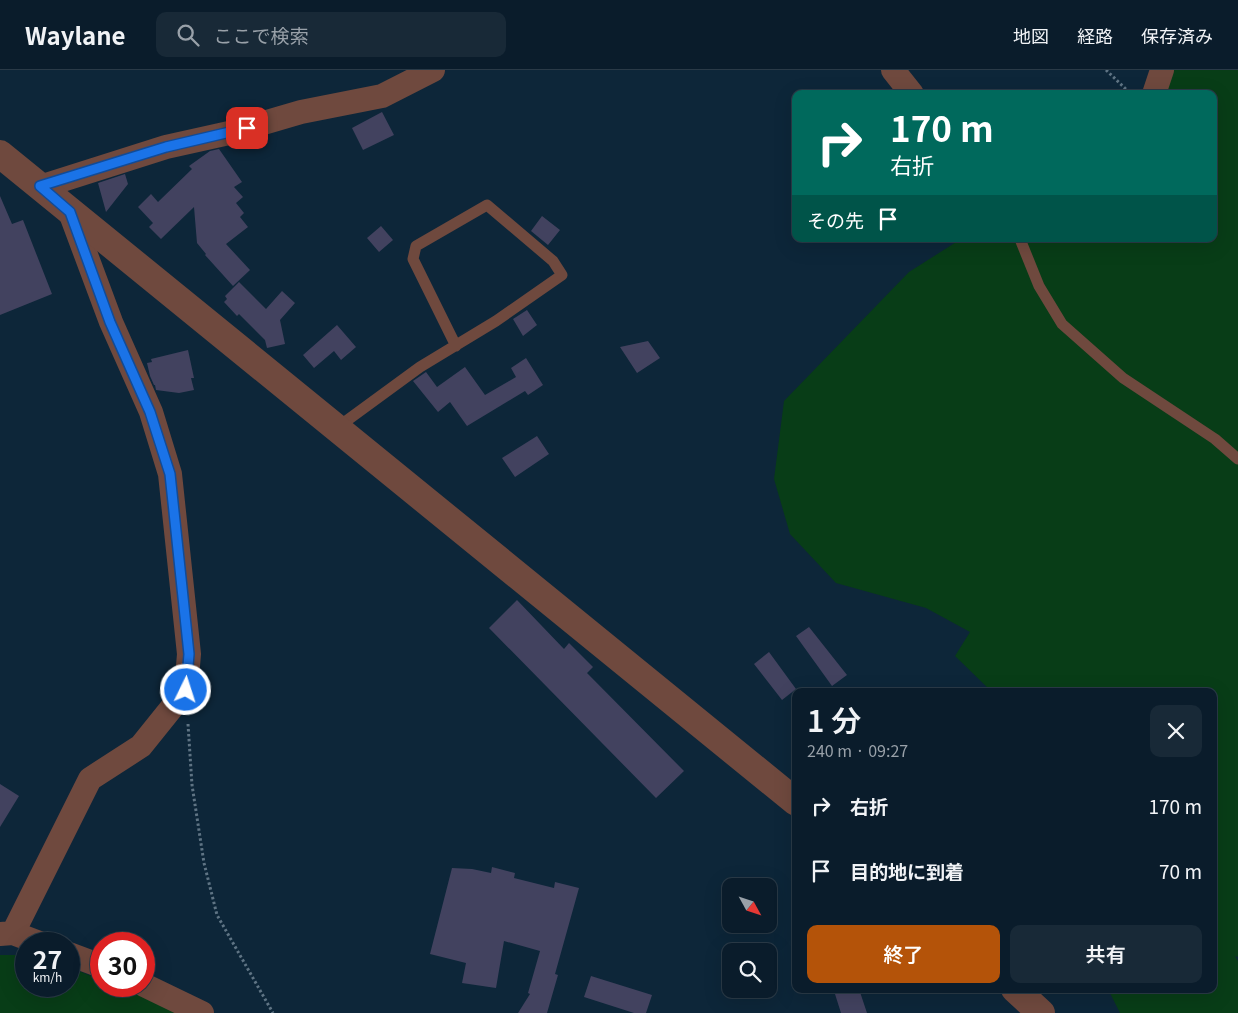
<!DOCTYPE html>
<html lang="ja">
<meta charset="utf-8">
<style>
:root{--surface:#0a1c2b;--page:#182937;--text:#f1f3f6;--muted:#99a1a9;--line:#2a3a47;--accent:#b45309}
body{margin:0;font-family:Georgia,"Noto Sans JP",serif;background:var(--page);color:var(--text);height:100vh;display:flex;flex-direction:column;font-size:19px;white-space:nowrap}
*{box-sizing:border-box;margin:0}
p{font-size:16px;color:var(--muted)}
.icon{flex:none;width:28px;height:28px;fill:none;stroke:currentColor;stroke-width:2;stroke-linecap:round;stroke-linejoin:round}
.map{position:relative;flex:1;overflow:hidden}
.details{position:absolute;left:792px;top:618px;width:425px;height:305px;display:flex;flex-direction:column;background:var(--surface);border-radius:10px;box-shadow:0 5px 20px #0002,0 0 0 1px var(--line)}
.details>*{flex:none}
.hud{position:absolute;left:792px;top:20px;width:425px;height:152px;border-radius:10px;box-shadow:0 5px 20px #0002,0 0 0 1px var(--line);background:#00695c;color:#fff;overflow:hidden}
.needle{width:32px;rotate:130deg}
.buttons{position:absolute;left:722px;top:808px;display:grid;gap:10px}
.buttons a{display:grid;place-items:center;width:55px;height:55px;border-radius:10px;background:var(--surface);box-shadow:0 5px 20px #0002,0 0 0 1px var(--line);font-size:25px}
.speed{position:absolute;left:15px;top:862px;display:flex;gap:10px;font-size:25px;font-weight:700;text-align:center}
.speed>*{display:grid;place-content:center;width:65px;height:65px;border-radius:50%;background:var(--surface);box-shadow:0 5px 20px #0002,0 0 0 1px var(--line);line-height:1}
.speed small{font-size:12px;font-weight:400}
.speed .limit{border:8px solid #d22;background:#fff;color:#111}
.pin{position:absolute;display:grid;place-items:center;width:42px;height:42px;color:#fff;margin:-21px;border-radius:10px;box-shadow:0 2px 8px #0006}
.me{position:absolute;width:55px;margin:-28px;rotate:4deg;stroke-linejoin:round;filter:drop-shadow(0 0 4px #0008)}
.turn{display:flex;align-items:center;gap:18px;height:105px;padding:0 15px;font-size:22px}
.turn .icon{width:65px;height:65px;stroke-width:2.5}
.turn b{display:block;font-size:35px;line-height:42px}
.then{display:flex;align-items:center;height:48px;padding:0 15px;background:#0003;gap:10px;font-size:19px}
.round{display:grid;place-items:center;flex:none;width:52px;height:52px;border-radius:10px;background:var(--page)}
.summary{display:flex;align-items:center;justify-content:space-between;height:85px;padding:0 15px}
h1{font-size:30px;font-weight:600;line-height:38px}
.button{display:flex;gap:10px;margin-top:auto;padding:10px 15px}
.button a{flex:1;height:58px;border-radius:10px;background:var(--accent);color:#fff;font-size:20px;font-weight:600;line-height:58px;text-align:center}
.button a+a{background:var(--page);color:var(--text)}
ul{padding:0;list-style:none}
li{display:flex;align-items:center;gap:15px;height:65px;padding:0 15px}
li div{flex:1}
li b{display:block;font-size:19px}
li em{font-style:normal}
header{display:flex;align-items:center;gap:30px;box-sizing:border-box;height:70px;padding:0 25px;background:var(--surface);border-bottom:1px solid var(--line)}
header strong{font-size:24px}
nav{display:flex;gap:28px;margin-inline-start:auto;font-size:18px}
.search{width:350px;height:45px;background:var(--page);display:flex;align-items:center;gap:12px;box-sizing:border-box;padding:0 18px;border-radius:10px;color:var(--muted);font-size:19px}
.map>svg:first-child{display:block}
.green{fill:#083d17}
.building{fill:#42425f}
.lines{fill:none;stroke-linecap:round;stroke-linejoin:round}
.path{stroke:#5f7484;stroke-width:3;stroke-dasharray:2.5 2.5;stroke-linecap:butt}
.service{stroke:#6f493e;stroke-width:11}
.minor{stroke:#6f493e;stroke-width:24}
.tertiary{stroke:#6f493e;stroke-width:28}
.route-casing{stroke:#114b97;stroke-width:12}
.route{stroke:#1a73e8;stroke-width:9}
</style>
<header>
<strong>Waylane</strong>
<div class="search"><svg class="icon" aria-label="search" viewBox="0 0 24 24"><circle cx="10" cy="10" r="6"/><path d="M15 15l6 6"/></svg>ここで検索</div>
<nav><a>地図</a><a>経路</a><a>保存済み</a></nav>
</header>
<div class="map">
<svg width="1238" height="943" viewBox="0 0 1238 943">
<rect width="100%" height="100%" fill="#0d2639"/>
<path class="green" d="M1170 0H1238V887L1235 886 1238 891V943H1120L1108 919H1214V621H991L955 586 970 562 926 538 836 513 790 464 774 409 784 331 909 202 961 169H1214V24H1163Z
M0 885H26V916H69V897L101 910V916H116L182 943H0Z"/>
<path class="building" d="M382 42 394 65 363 80 352 58Z
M219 79 242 112 234 117 243 127 236 133 244 143 240 147 248 157 226 174 250 200 233 216 205 185 206 184 197 173 194 137 161 169 149 157 153 153 138 137 151 124 158 132 192 99 189 96 210 81Z
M125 104 128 114 106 142 98 113Z
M0 126 12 154 23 150 52 224 0 245Z
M542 146 560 160 548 175 531 161Z
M381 156 393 170 379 182 367 168Z
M239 212 266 239 282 221 295 233 280 250 285 274 267 278 265 270 239 244 237 246 224 232 227 229 225 226Z
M527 240 537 255 523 266 513 249Z
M337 255 356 277 341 290 334 281 314 298 303 285Z
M648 271 660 288 637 303 620 277Z
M188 280 194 308H191L194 320 179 323 156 320 155 315H154L150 306 147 293 152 292 151 289Z
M526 288 543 315 528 325 525 321 467 356 450 332 438 342 413 311 426 302 437 317 465 297 485 325 516 307 511 298Z
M537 366 549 384 515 407 502 388Z
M517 530 564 579 569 573 593 597 587 603 684 701 656 728 489 558Z
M809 557 847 605 832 616 796 566Z
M769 582 796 619 782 630 754 594Z
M0 714 19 726 0 757Z
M492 797 515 803 514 808 554 818 555 812 579 818 555 904 558 905 547 943H518L530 924 528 923 540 881 504 871 496 918 462 913 466 893 430 884 452 798 472 799 491 803Z
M591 906 652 925 646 943H634L584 927Z
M852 919H859L867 943H841L835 924Z"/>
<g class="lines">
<path class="path" d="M1106 0 1131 24
M188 654 192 715 204 793 217 845 273 943"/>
<path class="service" d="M1020 169 1039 216 1062 254 1123 308 1215 369 1238 389
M338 357 420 297 496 251 562 205 553 191 487 135 416 176 413 189 456 276"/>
<path class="minor" d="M893 0 912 24
M1154 24 1162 0
M40 117 166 77 229 63 301 42 382 26 433 0
M13 863 90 709 141 676 186 620 189 584 170 404 151 342 111 252 70 142
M0 864 13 863 42 874
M69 884 101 896
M144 915 202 943"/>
<path class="tertiary" d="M0 84 796 732
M1015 919 1041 943"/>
</g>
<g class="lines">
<defs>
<path id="route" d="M186 620 189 584 170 404 150 342 110 252 70 142 40 116 166 77 247 58"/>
</defs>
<use href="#route" class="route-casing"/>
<use href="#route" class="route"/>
</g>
</svg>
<div class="buttons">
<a><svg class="needle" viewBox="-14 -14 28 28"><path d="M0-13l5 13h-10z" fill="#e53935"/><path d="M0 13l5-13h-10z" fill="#99a1a9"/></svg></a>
<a><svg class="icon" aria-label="search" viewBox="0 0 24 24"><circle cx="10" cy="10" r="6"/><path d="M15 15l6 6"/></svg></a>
</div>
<div class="speed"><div>27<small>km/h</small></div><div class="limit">30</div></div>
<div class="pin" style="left:247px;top:58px;background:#d93025"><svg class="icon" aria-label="arrive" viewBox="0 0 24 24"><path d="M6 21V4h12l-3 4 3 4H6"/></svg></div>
<svg class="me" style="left:186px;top:620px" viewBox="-20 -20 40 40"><circle r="17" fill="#1a73e8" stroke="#fff" stroke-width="3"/><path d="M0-11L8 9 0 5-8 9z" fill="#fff"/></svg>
<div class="hud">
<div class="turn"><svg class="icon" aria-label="right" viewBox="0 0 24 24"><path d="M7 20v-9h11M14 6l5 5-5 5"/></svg><div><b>170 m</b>右折</div></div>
<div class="then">その先<svg class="icon" aria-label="arrive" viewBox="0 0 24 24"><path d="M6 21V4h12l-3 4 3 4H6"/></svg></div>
</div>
<section class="details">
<div class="summary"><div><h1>1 分</h1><p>240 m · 09:27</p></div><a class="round"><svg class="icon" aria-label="close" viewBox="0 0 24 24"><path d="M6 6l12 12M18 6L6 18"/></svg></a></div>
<ul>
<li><svg class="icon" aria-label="right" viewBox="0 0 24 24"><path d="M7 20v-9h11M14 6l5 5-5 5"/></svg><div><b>右折</b></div><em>170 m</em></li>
<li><svg class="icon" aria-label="arrive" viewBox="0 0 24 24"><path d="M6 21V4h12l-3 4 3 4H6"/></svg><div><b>目的地に到着</b></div><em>70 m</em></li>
</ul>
<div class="button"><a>終了</a><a>共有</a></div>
</section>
</div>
